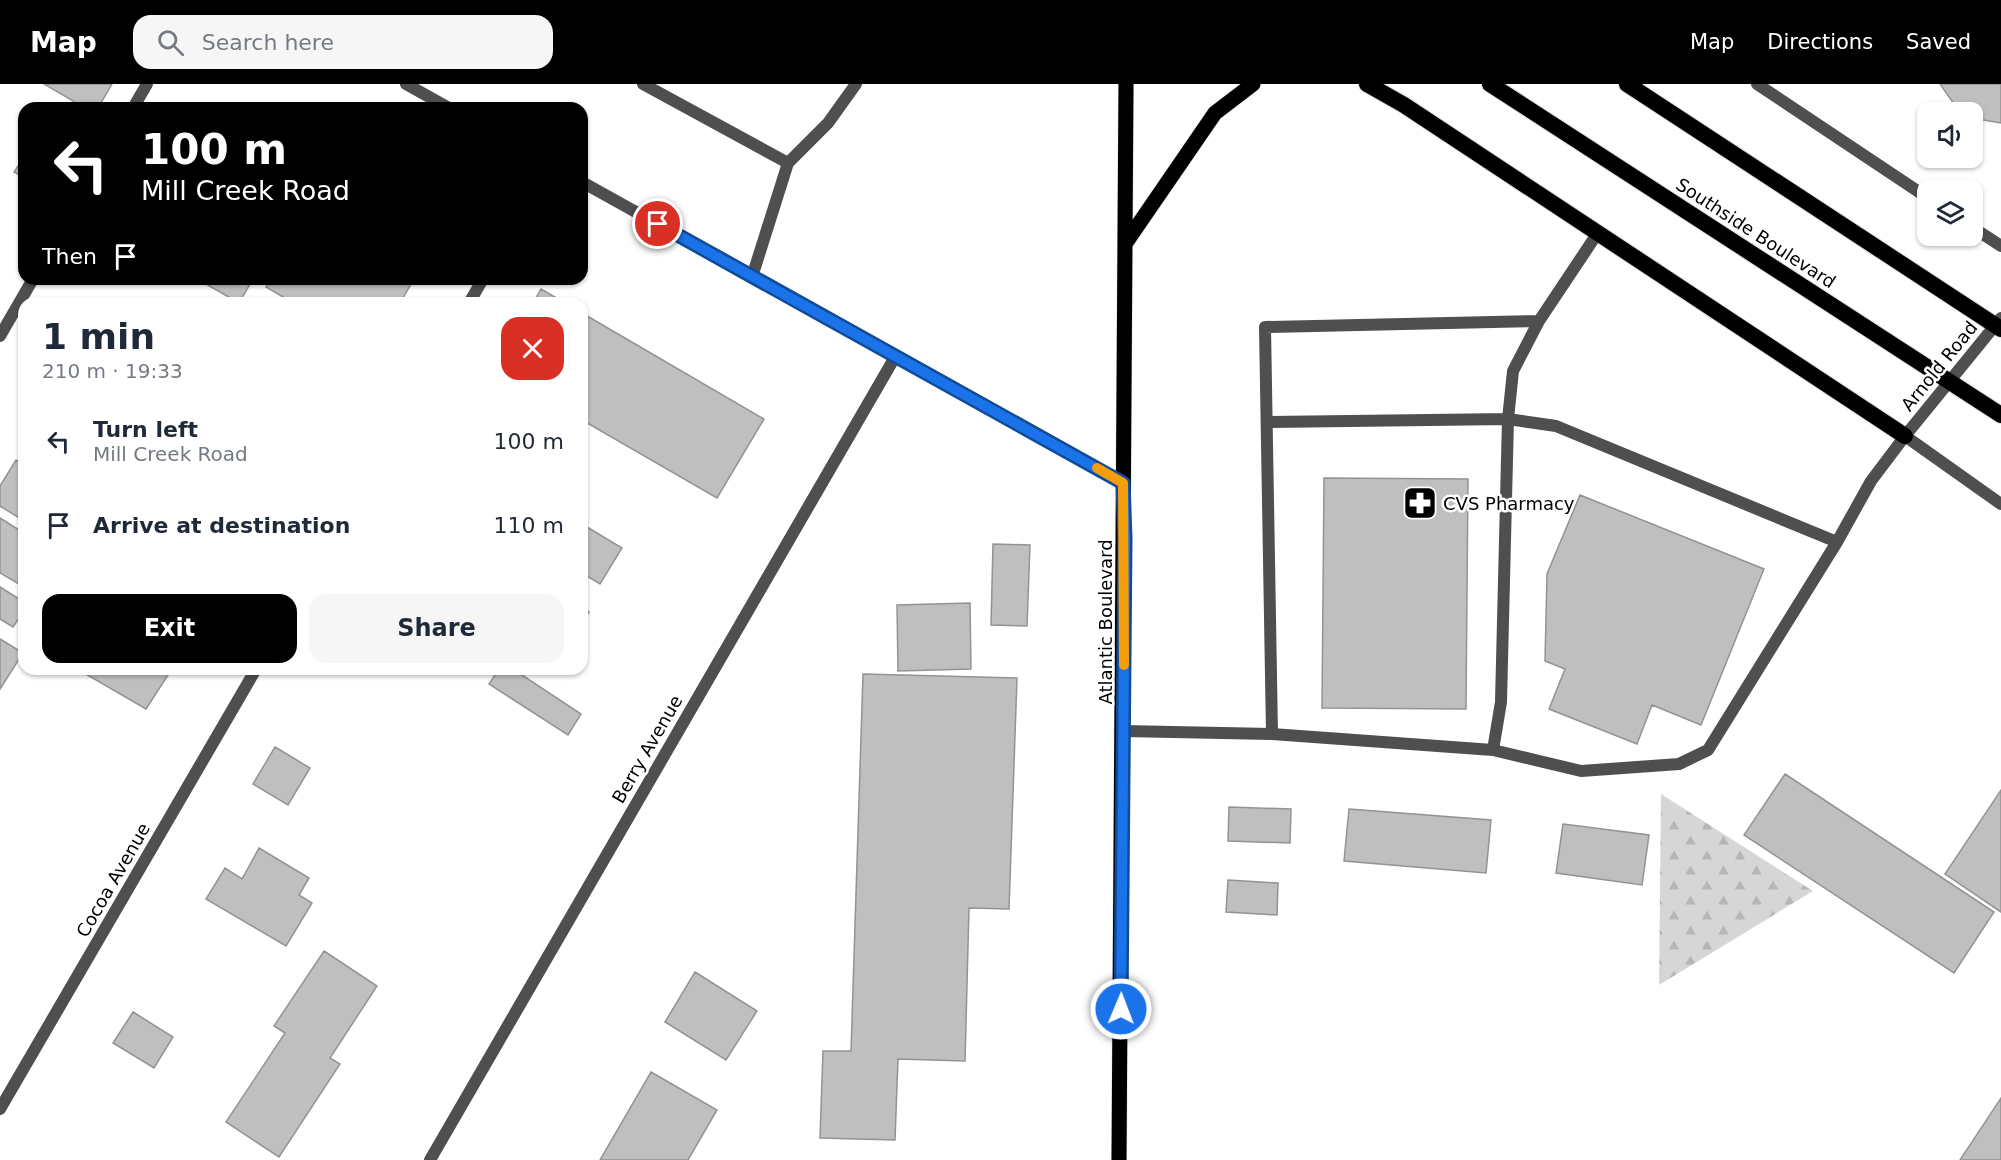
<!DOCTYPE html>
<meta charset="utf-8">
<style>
:root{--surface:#fff;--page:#f6f6f7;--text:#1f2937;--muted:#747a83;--accent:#000}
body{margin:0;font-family:"DejaVu Sans",sans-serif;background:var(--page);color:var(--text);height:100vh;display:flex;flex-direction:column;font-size:22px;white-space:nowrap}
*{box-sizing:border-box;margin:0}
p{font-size:20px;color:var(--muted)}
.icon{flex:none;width:33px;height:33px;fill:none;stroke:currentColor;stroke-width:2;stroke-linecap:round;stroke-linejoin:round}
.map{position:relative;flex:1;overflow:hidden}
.panel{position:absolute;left:18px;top:213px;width:570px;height:378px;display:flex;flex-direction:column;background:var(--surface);border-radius:18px;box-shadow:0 2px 4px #0004}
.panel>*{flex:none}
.hud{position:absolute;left:18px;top:18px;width:570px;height:183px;border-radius:18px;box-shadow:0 2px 4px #0004;background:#000;color:#fff;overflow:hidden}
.controls{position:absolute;left:1917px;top:18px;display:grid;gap:12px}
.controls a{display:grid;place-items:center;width:66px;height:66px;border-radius:12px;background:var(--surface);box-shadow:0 2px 4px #0004;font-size:30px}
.pin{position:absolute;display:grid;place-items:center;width:51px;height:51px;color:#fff;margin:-26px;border:3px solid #fff;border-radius:50%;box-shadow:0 2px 6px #0007}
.me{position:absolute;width:66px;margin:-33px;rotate:1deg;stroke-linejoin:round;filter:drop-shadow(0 0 4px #0008)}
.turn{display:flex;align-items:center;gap:21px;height:126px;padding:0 24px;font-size:27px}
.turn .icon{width:78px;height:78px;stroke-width:2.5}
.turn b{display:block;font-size:42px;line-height:51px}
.then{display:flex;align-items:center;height:57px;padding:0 24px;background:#0003;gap:12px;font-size:22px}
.round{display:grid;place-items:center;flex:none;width:63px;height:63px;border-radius:18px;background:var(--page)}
.head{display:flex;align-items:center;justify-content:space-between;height:102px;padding:0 24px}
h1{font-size:36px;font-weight:800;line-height:45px}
.cta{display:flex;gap:12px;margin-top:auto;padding:12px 24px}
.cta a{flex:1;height:69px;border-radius:18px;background:var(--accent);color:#fff;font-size:24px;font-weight:800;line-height:69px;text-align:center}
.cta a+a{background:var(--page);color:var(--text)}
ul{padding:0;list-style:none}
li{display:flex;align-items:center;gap:18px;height:84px;padding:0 24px}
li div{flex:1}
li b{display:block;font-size:22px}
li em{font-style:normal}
header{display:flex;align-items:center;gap:36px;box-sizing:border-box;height:84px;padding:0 30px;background:var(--accent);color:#fff}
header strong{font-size:28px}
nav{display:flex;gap:33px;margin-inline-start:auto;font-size:21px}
.search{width:420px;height:54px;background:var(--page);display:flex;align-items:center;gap:15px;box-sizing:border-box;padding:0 21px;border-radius:18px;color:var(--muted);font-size:22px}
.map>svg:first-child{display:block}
.forest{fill:url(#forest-firs)}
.building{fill:#bfbfbf;stroke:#939393;stroke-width:1.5}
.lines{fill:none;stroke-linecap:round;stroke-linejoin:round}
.primary-casing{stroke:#dbdbdb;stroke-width:16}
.trunk-casing{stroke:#dbdbdb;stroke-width:18}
.service{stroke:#4f4f4f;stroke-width:12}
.minor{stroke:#4f4f4f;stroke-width:12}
.tertiary{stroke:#4f4f4f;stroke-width:12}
.primary{stroke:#000;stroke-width:15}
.trunk{stroke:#000;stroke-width:16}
.route-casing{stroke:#114b97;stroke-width:15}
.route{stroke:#1a73e8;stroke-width:10}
.slow{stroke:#f59e0b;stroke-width:10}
.labels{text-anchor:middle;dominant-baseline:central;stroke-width:5;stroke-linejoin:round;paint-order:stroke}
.street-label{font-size:18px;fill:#000;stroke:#fff}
.poi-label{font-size:18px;fill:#000;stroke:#fff;text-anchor:start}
</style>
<header>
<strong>Map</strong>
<div class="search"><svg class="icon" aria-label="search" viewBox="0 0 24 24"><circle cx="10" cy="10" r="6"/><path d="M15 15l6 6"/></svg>Search here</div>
<nav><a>Map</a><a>Directions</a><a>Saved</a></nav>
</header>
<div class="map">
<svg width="2001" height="1076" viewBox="0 0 2001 1076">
<defs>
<pattern id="forest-firs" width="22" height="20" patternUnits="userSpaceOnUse" patternTransform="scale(1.5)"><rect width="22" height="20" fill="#d6d6d6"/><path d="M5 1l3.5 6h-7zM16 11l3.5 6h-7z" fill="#b6b6b6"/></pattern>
</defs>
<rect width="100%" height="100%" fill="#fff"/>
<path class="forest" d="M1661 710 1813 807 1659 901Z"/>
<path class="building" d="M44 0H112L98 24H85Z
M1940 0H2001V39L1972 34V28H1948L1954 20Z
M24 73V94L14 88Z
M197 195H253L239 219Z
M271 195H414L400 219H293L266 203Z
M541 205 565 219H533Z
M582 229 764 335 717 414 582 336Z
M16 376 24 381V437L0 422V402Z
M1324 394 1468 395 1466 625 1322 624Z
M1580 411 1764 485 1701 641 1652 621 1637 660 1549 625 1565 585 1545 577 1547 490Z
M0 434 24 449V503L0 489Z
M582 440 622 464 600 500 582 489Z
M993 460 1030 461 1027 542 991 541Z
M0 503 24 518V527L13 543 0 535Z
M970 519 971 585 898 587 897 521Z
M582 524 589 528 582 540Z
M0 555 23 569 0 605Z
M77 585H158L168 591 146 625Z
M499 585H513L581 630 568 651 489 600Z
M863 590 1017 594 1009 825 969 824 965 977 898 975 895 1056 820 1054 823 967H851Z
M275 663 310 684 288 721 253 700Z
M1785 690 1994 828 1954 889 1744 751Z
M2001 706V828L1945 790Z
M1229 723 1291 725 1290 759 1228 757Z
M1349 725 1491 736 1486 789 1344 777Z
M1563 740 1649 751 1642 801 1556 789Z
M259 764 309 794 299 811 312 819 286 862 206 815 225 784 242 795Z
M1228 796 1278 799 1277 831 1226 828Z
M324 867 377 902 330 974 340 980 279 1073 226 1038 285 949 274 942Z
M695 888 757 927 726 976 665 938Z
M133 928 173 953 154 984 113 959Z
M651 988 717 1026 688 1076H600Z
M2001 1014V1076H1960Z"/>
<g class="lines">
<defs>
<path id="primary" d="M1125 160 1215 29 1253 0
M1119 1076 1126 0"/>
<path id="trunk" d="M1367 0 1404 21 1905 352
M1490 0 2001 331
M1627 0 2001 245"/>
</defs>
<use href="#primary" class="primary-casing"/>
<use href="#trunk" class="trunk-casing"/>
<path class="service" d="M643 0 788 79 828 39 856 0
M752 193 788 79
M1267 338 1508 335 1556 342 1837 458
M1123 647 1272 650 1265 243 1539 237
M1272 650 1493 666 1501 618 1508 335 1513 287 1539 237 1597 150
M1493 666 1581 687 1679 680 1708 666 1837 458 1871 397 1905 352"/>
<path class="minor" d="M1757 0 1928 114
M133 24 147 0
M1972 143 2001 162
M469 219 483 195
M2001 234 1905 352 2001 420
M0 252 33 195
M0 1025 256 585
M430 1076 895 273"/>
<path class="tertiary" d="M406 0 449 24
M582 98 1123 399"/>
<use href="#primary" class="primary"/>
<use href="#trunk" class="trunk"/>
</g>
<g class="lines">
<defs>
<path id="route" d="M658 140 1123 399 1125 454 1121 925"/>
</defs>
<use href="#route" class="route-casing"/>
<use href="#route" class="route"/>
<path class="slow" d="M1097 384 1123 399 1124 581"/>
</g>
<defs>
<symbol id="pharmacy-square" viewBox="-11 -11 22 22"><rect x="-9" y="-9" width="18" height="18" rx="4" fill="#000" stroke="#fff"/><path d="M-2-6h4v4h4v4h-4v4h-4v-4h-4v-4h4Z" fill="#fff"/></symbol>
</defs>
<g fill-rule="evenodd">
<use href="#pharmacy-square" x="1401" y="400" width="38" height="38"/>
</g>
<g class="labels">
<g class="street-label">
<text transform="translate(1756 149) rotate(33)">Southside Boulevard</text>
<text transform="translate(1939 282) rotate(-51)">Arnold Road</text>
<text transform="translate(1105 538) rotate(-90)">Atlantic Boulevard</text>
<text transform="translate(647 665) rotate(-60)">Berry Avenue</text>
<text transform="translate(113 796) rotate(-60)">Cocoa Avenue</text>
</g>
<g class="poi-label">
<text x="1443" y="419">CVS Pharmacy</text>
</g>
</g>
</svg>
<div class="controls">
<a><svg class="icon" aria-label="sound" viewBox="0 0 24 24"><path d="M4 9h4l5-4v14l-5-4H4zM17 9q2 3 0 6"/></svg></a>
<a><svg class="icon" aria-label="layers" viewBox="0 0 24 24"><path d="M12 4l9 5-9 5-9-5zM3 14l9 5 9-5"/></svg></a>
</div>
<div class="pin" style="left:658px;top:140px;background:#d93025"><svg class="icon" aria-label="arrive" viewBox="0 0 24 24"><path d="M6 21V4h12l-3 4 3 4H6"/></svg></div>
<svg class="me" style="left:1121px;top:925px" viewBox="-20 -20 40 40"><circle r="17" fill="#1a73e8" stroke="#fff" stroke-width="3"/><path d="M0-11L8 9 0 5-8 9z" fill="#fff"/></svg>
<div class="hud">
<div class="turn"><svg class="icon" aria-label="left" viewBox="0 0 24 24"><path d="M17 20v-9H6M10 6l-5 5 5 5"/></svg><div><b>100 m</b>Mill Creek Road</div></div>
<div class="then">Then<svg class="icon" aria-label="arrive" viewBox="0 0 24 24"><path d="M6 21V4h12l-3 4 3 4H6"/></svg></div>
</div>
<section class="panel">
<div class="head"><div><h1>1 min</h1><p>210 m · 19:33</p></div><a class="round" style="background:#d93025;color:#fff"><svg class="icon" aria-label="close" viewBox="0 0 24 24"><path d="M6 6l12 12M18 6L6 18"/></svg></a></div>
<ul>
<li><svg class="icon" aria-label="left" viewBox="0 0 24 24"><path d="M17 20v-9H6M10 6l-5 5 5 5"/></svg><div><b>Turn left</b><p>Mill Creek Road</p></div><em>100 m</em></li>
<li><svg class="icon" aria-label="arrive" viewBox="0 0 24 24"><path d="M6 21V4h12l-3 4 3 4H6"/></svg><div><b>Arrive at destination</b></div><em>110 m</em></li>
</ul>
<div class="cta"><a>Exit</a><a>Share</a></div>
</section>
</div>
